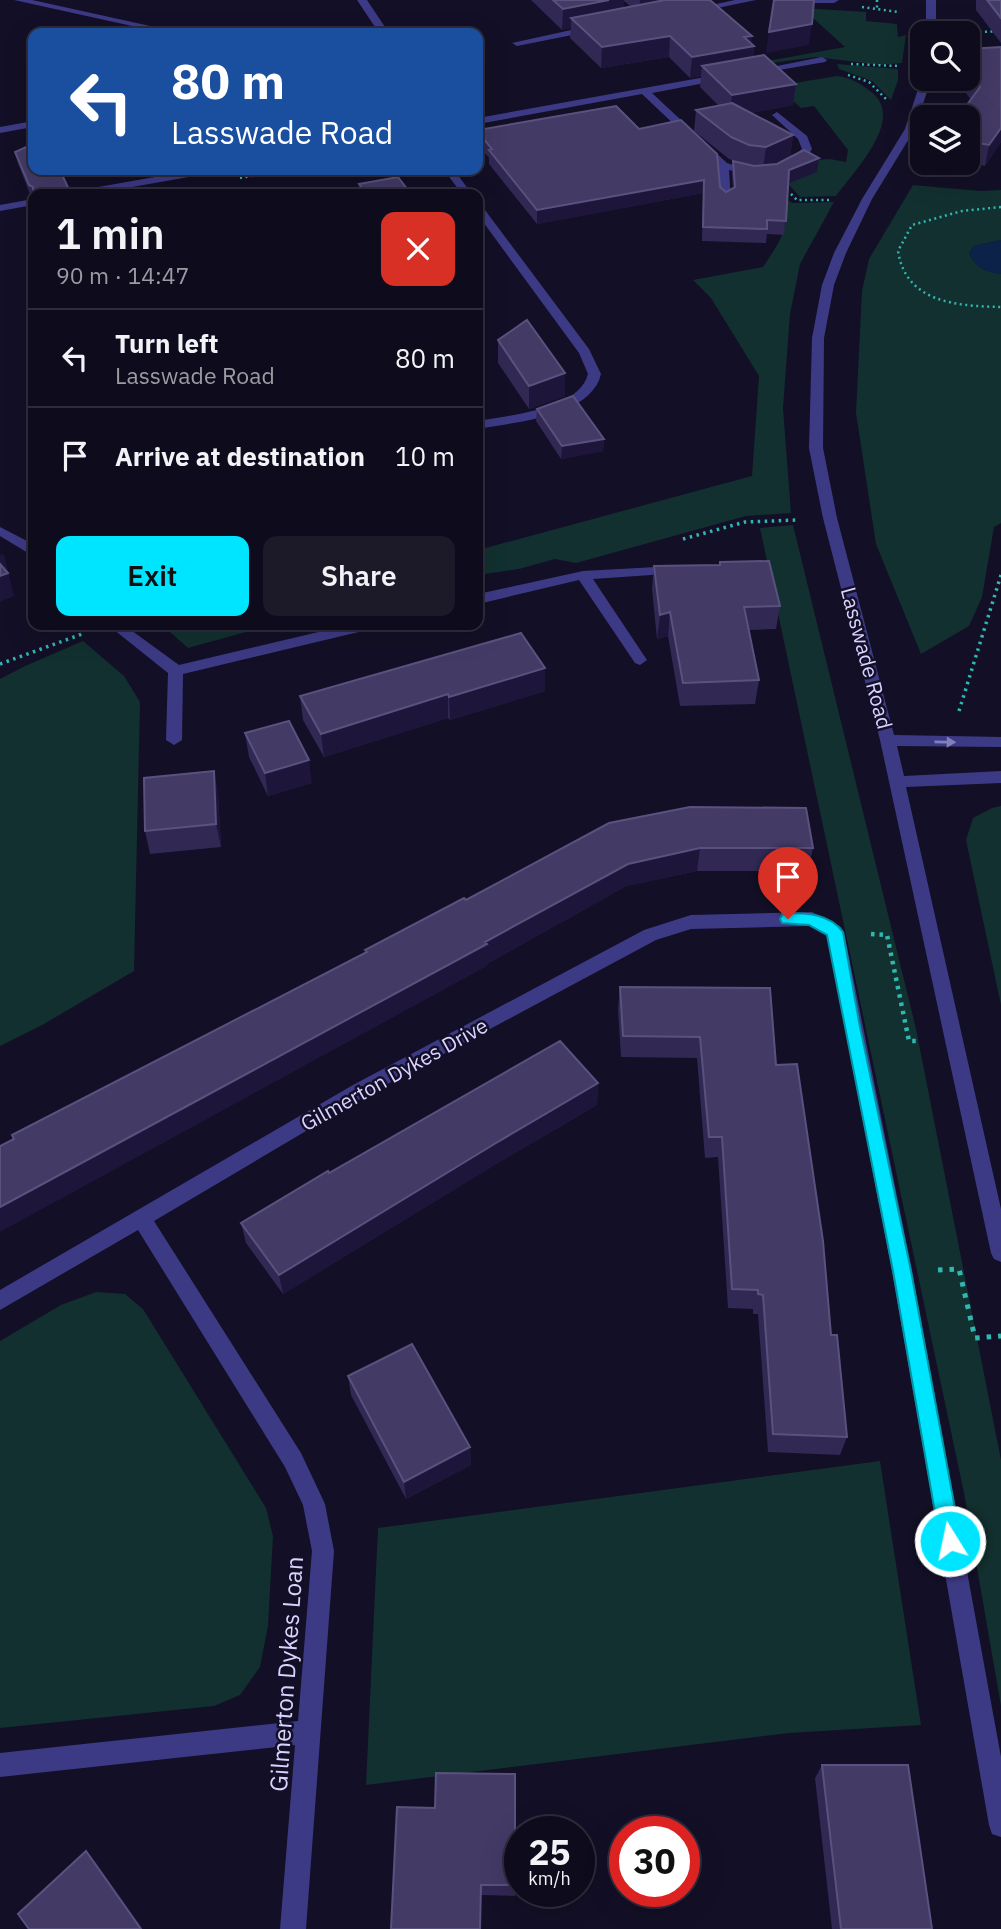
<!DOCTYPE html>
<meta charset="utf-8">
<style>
:root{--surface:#0e0b1c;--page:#1c1929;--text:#f1f3f6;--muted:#9b9ba3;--line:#2e2b3b;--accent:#00e5ff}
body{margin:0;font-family:"IBM Plex Sans",sans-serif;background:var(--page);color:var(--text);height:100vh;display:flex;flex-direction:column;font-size:26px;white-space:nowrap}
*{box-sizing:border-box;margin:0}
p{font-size:23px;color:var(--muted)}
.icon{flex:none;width:38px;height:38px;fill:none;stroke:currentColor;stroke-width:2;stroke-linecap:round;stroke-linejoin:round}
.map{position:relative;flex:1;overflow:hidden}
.panel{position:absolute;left:28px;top:189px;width:455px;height:441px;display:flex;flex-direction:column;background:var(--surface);border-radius:14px;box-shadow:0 7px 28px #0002,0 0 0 2px var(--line)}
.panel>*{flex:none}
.hud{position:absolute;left:28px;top:28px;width:455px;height:147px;border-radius:14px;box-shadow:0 7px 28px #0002,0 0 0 2px var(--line);background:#1a4fa0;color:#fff;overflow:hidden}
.buttons{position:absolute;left:910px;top:21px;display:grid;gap:14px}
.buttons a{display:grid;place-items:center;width:70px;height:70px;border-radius:14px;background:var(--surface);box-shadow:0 7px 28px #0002,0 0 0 2px var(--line);font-size:35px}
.speed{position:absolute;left:504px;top:1816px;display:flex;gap:14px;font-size:35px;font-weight:700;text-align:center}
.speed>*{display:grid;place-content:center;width:91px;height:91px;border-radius:50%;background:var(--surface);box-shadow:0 7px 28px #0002,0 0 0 2px var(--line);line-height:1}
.speed small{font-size:18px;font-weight:400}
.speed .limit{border:10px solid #d22;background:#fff;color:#111}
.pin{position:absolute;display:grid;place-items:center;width:60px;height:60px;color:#fff;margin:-72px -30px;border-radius:50% 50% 50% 0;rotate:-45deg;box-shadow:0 0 7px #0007}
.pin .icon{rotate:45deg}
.me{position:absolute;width:77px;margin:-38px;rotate:350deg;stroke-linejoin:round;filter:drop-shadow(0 0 5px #0008)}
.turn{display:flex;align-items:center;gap:24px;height:147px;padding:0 28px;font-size:32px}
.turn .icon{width:91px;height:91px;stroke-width:2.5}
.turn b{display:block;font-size:49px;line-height:60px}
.round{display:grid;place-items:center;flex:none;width:74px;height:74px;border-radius:14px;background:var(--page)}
.summary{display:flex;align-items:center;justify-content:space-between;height:119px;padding:0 28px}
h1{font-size:42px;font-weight:600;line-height:52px}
.action{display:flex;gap:14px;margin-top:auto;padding:14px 28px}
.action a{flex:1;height:80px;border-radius:14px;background:var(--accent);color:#111;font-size:28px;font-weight:600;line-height:80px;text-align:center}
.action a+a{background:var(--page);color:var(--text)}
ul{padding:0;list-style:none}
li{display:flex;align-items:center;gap:21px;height:98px;padding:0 28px;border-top:2px solid var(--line)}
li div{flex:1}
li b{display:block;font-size:26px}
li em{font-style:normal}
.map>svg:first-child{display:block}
.green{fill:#12302f}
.water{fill:#0c2248}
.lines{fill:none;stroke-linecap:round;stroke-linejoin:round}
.path-far3{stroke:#2fb8b0;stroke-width:2.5;stroke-dasharray:2 3.5;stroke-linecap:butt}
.path-far2{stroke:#2fb8b0;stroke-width:3.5;stroke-dasharray:2.5 4.5;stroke-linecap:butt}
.path-far1{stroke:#2fb8b0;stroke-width:4.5;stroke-dasharray:3.5 5;stroke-linecap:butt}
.path{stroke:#2fb8b0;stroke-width:5;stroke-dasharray:4.5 7;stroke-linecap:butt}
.minor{fill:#3d3a85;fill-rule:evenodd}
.wall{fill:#312854;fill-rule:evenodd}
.shaded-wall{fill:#1d163a}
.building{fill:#433a66;stroke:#5a527e;stroke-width:2}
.oneway{fill:#837fbc}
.route{fill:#00e5ff;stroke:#0095a6;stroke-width:2}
.labels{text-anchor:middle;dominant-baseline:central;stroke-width:5;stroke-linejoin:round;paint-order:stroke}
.street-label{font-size:21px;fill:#d9d4ff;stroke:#130f26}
.near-street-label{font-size:24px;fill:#d9d4ff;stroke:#130f26}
</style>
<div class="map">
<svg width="1001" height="1929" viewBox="0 0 1001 1929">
<rect width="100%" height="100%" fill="#130f26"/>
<path class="green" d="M802 8 866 12V21L897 24 898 37 906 35 902 63 880 65 816 57 706 72 845 47Z
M837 64 898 69V80L891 100 872 81 839 69Z
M837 76C851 78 858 82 870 91 907 118 855 170 836 196L800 197 780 175 802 178 816 172 815 160 830 159 846 162 848 150 814 106 801 108 776 86Z
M766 185 792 203 834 202 800 264 790 314 783 408 791 513 746 516 576 563 555 559 519 569 478 575V550L752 476 759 376 711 298 693 280 763 267C791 225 789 228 766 185Z
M913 185 980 191 1001 190V240L974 246 969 253C975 267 986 272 1001 274V523L994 527 982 597 969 626 921 654 876 544 856 413 862 291 869 259Z
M793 525 916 1029 1001 1460V1706L964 1493 760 528Z
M162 625H271L188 648Z
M83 641 124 676 140 702 134 971 44 1024 0 1046V679L25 666Z
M1001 806V1005L966 840 973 818 992 808Z
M96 1292 125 1294 143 1309 266 1508 273 1536 268 1626 260 1667 240 1695 214 1706 0 1728V1341L61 1305Z
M880 1461 921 1725 789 1733 366 1785 378 1528Z"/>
<path class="water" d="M1001 240V274C986 272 975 267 969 253L974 246Z"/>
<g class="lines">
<path class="path-far3" d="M877 0V10
M862 7 898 12
M963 33 1001 31
M851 64 898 66
M848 75 869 82 886 99
M240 178 284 170
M791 194 797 200H832
M1001 207 962 211 912 225 898 251C906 303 957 306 1001 307"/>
<path class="path-far2" d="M683 539 745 522 797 520
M0 664 85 633
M959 711 1001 575"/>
<path class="path-far1" d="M871 934 887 935 909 1041H918"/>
<path class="path" d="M938 1270 959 1269 975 1338 1001 1336"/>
<path class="minor" d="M14 0H32L182 33H164Z
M357 0H367L389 33H379Z
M735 0H756L693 13 688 10Z
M772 0H839L834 3H777Z
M926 0H936V33H926Z
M594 25 599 28 597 30 517 46 512 43Z
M822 57 827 60 825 62 757 74 752 71Z
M722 74 726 75V79L652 93 727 163 758 174 753 177 729 170 731 201 726 204 721 201 718 166 642 94 478 124V118Z
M922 77 931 79 915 129 872 199 846 253 834 285 824 338 823 448 837 518 894 735 1001 737V747L897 746 904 776 1001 771V783L906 787 1001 1209V1262L994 1259 991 1253 880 740 823 518 809 448 812 338 822 285 834 253 862 199 905 129Z
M777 112 807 136 812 149 805 160 793 167 784 165 802 149 798 139 772 115Z
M33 121V127L0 133V127Z
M194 170H216L211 173 93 194H71L76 191Z
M444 170H454L472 194H462Z
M33 199V205L0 211V205Z
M478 205 482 206 589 349 601 374C591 417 514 422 478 429V421C509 415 579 410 588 374L579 353 478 215Z
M0 527 33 544V556L0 536Z
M675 566 680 567V573L593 579 647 660 640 665 635 663 579 580 478 604V594L583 571Z
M108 625H124L179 665 348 625H374L367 630 183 674 182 740 174 745 166 740 168 673Z
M812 912 841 927 844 932 912 1271 1001 1757V1837L992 1834 989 1825 892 1271 827 936 809 926 691 929 656 940 367 1095 154 1221 301 1453 325 1504 334 1551 306 1929H280L295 1745 0 1777V1753L298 1721 312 1551 303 1505 285 1467 138 1230 0 1310V1290L353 1085 644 930 691 915Z"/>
</g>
<path class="wall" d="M531 0H710L754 46 753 57 796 84 793 105 751 113 793 135 790 157 773 164 817 172 788 183 784 235 767 234 766 243 702 241 703 193 537 224 489 164V158L478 145V130L639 129 726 192 733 188 732 175 733 161H734L729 159 694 131 696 110 718 105 700 87 701 76 690 78 669 57 601 68 570 38 571 28 562 30ZM624 1 630 6 624 8Z
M976 0H1001V43L976 10Z
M968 49 1001 142 985 166 968 162V117L971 100 956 79H968Z
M15 152 71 194 33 198 31 197 18 163Z
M359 184 411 194H360Z
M498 340 565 396 529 409 498 363Z
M537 409 604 439 603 451 561 459 536 421Z
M720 562 780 606 776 629 749 630 759 680 755 704 680 706 668 636 657 639 652 589 654 566 719 565Z
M545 691 450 720 448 718 324 757 303 720 300 696Z
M245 733 312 783 268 796 249 757Z
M214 771 218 794 221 847 150 854 145 831Z
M609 823 813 848 808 871H697L626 886 487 964V966L365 953V950L466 900Z
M620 987 776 1065 831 1335 847 1437 840 1455 768 1452 758 1314H753V1309L728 1308 718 1157 705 1158 697 1058 621 1057 618 1009Z
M598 1083 597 1105 496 1164 283 1294 246 1243 241 1223 329 1173Z
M348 1376 470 1447 471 1465 406 1499 351 1395Z
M822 1765 932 1929H832L815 1778Z
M515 1774V1896L481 1895 435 1808Z"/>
<path class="shaded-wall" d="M607 0H624V17L571 18V28L562 30 563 9Z
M640 0H691L639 14Z
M812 24 809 45 766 53 769 32Z
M670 36 669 57 601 68 602 47Z
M752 36 751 46H754L751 67 702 66 701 76 690 78 692 57 744 37Z
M796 84 793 105 730 117 732 95Z
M1001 128V142L985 166 989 145Z
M793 135 790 157 763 169 766 147Z
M819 158 817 172 787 184 789 170Z
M704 180 703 193 537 224V210Z
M565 373V396L529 409V386Z
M604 439 603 451 561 459 562 446Z
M4 554 14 596 0 602V555Z
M670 612 668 636 657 639 660 615Z
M545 668V691L450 720 449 697Z
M448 694V718L324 757 321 734Z
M309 760 312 783 268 796 265 773Z
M214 771 218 794 221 847 216 824Z
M700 848 697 871 626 886 487 964V966L0 1232V1207L628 864Z
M598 1083 597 1105 496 1164 283 1294 279 1275 496 1143Z
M470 1447 471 1465 406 1499 404 1482Z
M86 1851 96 1862 143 1929H141Z"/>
<path class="building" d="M553 0H609L563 9Z
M665 0H710L752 36 744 37 754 46 692 57 670 36 602 47 571 18Z
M774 0H814L812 24 769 32Z
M987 0H1001V18Z
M1001 47V128L989 145 968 141V117H958L980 87 968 69V49Z
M764 55 796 84 732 95 702 66Z
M732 103 793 135 766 147 749 145 731 137 696 110Z
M616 106 639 129 681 120 717 154 720 187 726 192 735 187 733 161 754 166 777 164 804 150 819 158 789 170 786 221 767 220V229L703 227 704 180 537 210 489 150 492 149 478 132V130Z
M33 144V170H60L71 194H33V196V187L29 185 15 152Z
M398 177 411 194H366L359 184Z
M527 320 565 373 529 386 498 340Z
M573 396 604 439 562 446 537 409Z
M769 561 780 606 744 607 759 680 683 683 670 612 660 615 654 566 720 565V562Z
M0 564 8 573 0 576Z
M521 633 545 668 449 697 448 694 321 734 300 696Z
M289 721 309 760 265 773 245 733Z
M214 771 216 824 145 831 144 778Z
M690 807 806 808 813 848H700L628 864 485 942 487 944 0 1207V1146L14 1139 12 1135 367 952 365 950 464 898 466 900 609 823Z
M620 987 770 988 776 1065 797 1064 823 1241 831 1335H837L847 1437 773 1434 763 1295 758 1294V1290L732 1289 722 1137H709L700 1037 623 1036Z
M560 1041 598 1083 496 1143 279 1275 241 1223 328 1171 329 1173Z
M412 1344 470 1447 404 1482 348 1376Z
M822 1765H908L932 1929H841Z
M436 1773 515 1774V1885H481L480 1929H391L397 1807 435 1808Z
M86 1851 141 1929H29L18 1914Z"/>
<defs><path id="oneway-solid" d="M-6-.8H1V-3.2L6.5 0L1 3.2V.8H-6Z" transform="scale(1.75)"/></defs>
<use class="oneway" href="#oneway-solid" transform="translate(945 742) rotate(1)"/>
<path class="route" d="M788 913C807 913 830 914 843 932L859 1022 911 1271 961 1541 958 1548 950 1551 943 1548 940 1541 893 1271 827 935 809 925 782 923 780 919 782 915Z"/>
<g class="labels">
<g class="street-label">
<text transform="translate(867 658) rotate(75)">Lasswade Road</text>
<text transform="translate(394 1074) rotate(-29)">Gilmerton Dykes Drive</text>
</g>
<g class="near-street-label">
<text transform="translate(286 1674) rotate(-86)">Gilmerton Dykes Loan</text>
</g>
</g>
</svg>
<div class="buttons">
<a><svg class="icon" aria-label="search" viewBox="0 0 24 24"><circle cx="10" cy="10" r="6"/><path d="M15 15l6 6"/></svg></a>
<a><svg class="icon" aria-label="layers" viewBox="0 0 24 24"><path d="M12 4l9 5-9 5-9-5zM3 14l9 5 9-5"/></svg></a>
</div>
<div class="speed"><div>25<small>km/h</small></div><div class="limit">30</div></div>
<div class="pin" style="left:788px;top:919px;background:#d93025"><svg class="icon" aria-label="arrive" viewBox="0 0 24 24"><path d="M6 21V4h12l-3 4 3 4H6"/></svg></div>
<svg class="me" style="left:950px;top:1541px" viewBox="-20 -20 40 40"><circle r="17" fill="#00e5ff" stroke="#fff" stroke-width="3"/><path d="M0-11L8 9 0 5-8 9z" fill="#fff"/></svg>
<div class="hud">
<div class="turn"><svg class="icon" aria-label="left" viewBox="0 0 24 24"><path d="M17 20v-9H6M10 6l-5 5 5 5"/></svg><div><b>80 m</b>Lasswade Road</div></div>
</div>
<section class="panel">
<div class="summary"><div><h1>1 min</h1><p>90 m · 14:47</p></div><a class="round" style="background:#d93025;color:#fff"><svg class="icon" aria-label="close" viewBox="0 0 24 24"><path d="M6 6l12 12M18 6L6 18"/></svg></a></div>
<ul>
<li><svg class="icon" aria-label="left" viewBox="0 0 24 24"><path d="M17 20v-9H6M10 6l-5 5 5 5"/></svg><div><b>Turn left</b><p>Lasswade Road</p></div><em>80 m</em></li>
<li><svg class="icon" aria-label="arrive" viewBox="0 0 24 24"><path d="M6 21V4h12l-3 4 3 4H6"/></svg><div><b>Arrive at destination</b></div><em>10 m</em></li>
</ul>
<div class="action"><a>Exit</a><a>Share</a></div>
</section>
</div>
